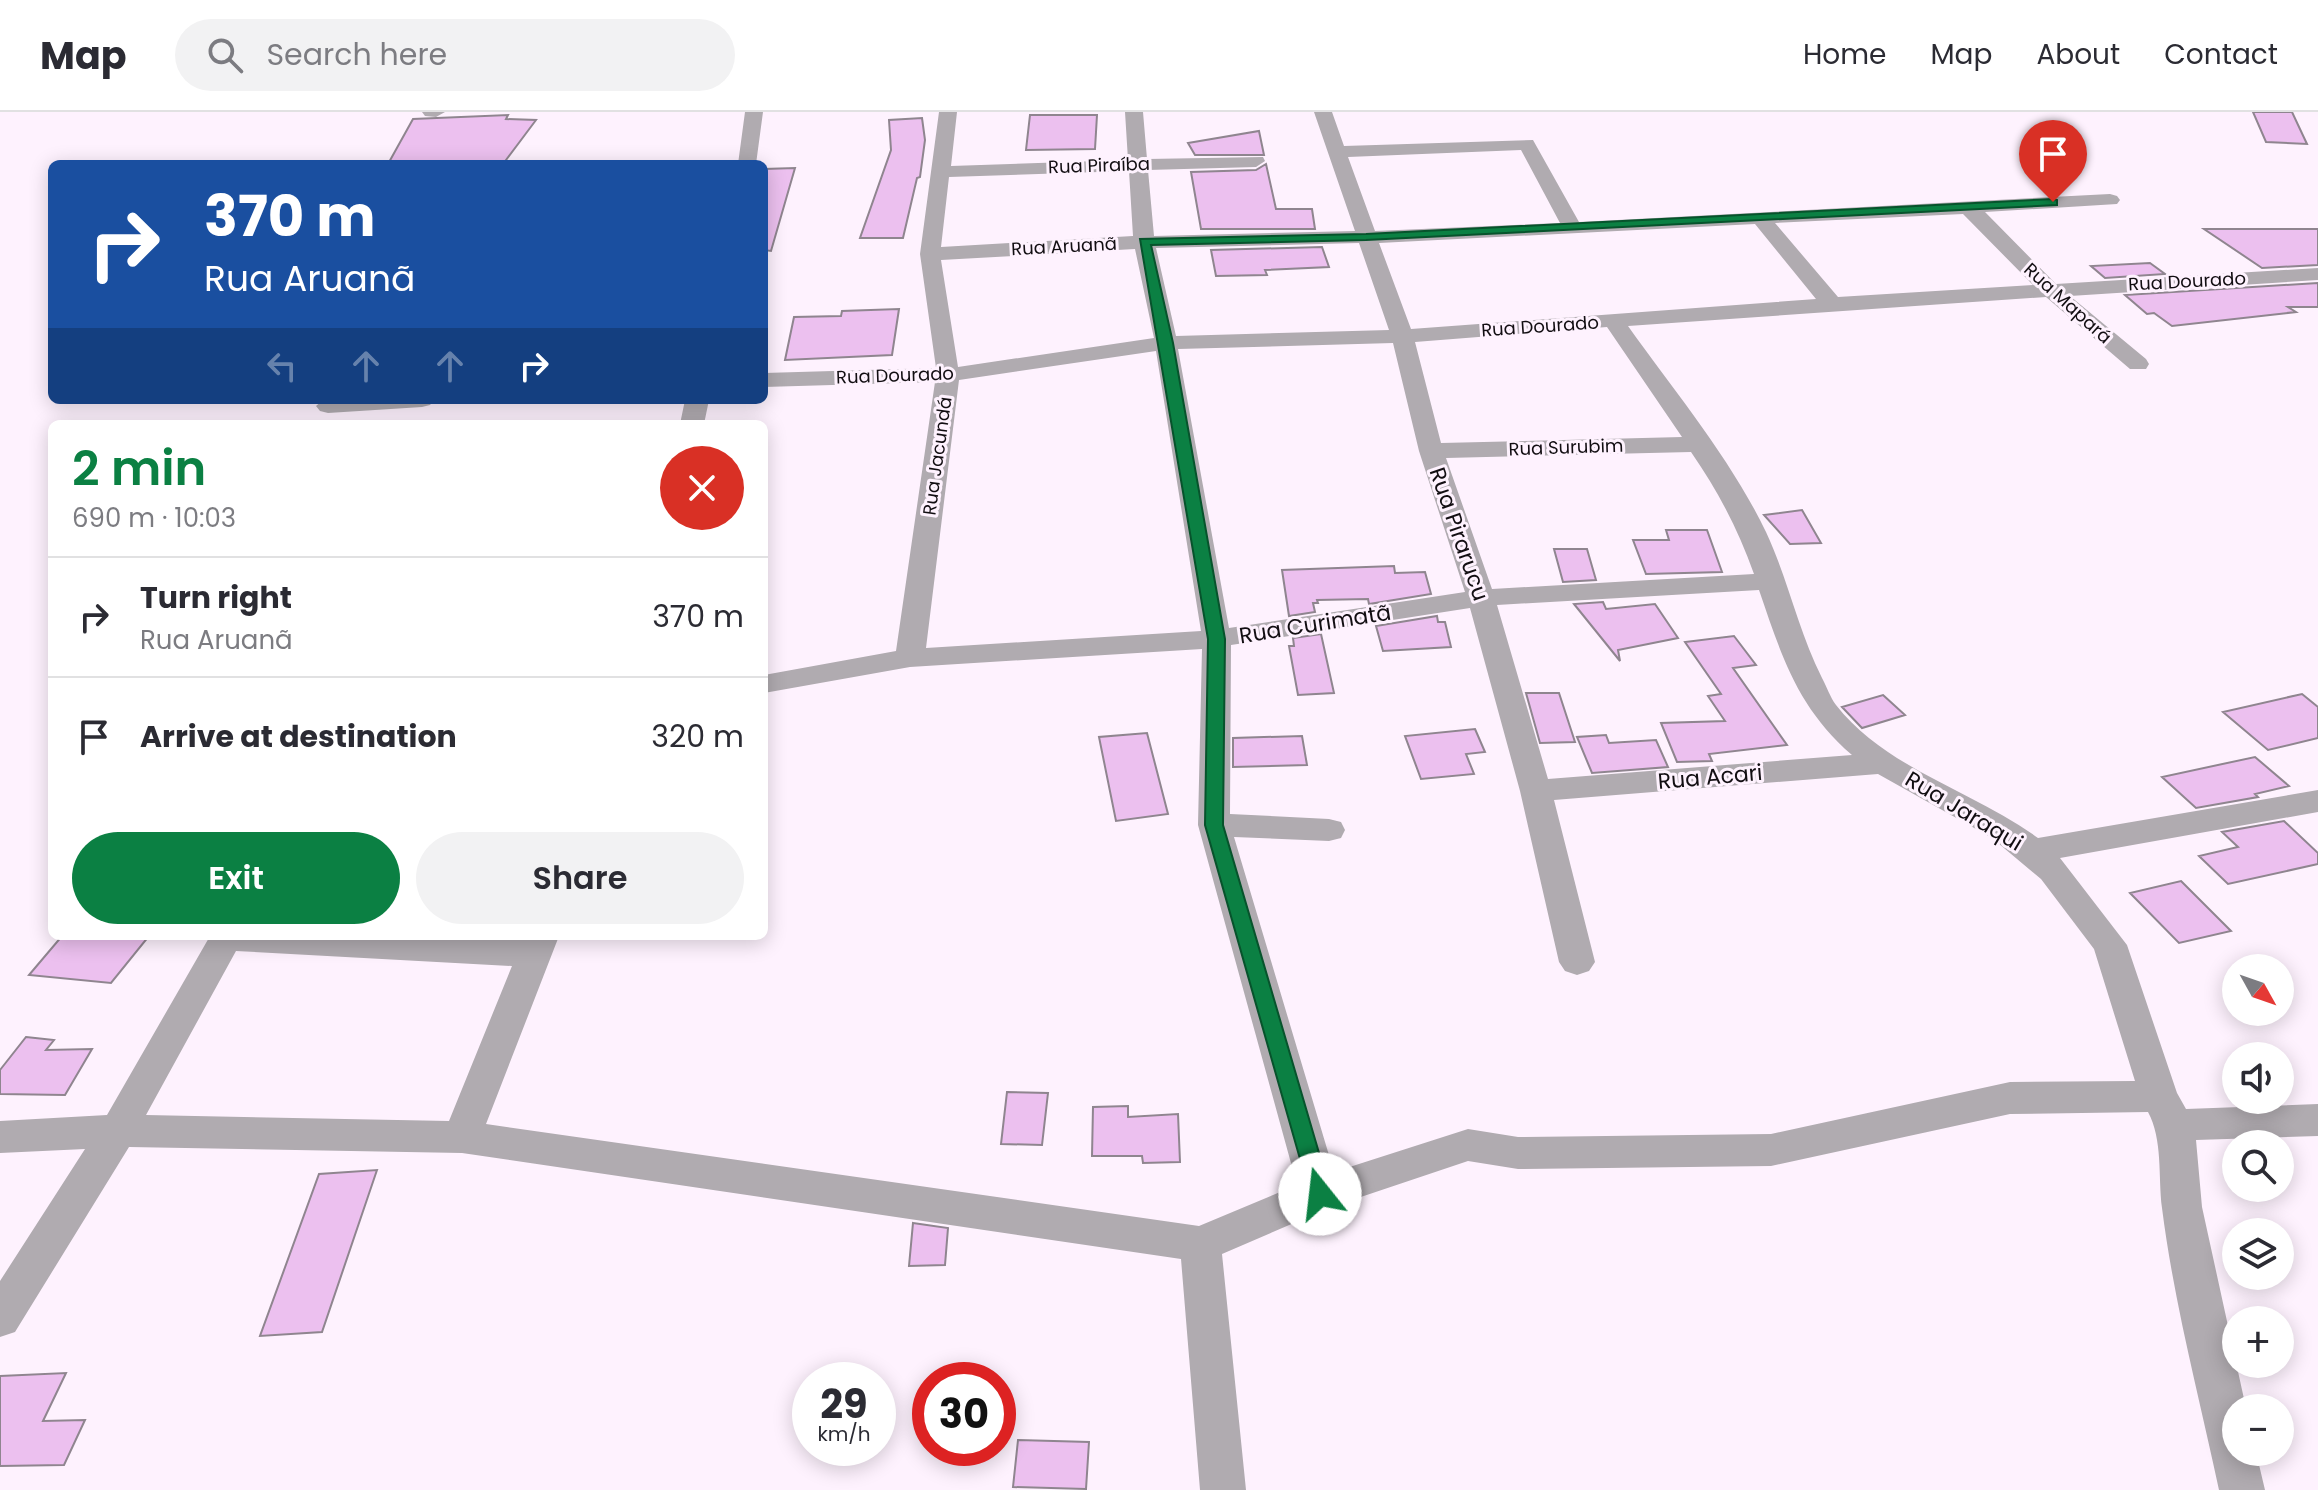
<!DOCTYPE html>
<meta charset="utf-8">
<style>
:root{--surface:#fff;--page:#f2f2f3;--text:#2b2b33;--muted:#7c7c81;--line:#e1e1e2;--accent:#0b8043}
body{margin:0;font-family:Poppins,sans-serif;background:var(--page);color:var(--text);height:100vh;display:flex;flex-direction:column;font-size:30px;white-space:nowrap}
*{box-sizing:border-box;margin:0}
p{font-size:26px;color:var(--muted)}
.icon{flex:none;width:44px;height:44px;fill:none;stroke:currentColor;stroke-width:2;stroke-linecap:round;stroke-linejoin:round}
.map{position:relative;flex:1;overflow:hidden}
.drawer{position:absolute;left:48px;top:308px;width:720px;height:520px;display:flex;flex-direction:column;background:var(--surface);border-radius:12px;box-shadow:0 4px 20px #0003}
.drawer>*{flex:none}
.hud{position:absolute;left:48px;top:48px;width:720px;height:244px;border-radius:12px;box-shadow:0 4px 20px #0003;background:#1a4fa0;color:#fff;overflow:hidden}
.needle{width:52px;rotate:130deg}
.tools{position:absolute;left:2222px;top:842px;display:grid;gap:16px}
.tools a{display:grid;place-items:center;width:72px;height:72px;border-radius:50%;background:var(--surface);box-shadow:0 4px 20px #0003;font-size:40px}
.speed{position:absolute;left:792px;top:1250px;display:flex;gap:16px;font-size:40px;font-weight:700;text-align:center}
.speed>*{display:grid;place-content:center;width:104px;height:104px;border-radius:50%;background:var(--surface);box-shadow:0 4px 20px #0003;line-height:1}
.speed small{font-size:20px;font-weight:400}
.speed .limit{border:12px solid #d22;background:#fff;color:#111}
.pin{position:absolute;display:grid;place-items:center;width:68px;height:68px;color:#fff;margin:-82px -34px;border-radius:50% 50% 50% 0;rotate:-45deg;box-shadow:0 0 8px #0007}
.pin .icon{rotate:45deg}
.me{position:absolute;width:88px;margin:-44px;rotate:344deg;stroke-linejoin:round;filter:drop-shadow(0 0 6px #0008)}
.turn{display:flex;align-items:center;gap:28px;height:168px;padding:0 24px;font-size:36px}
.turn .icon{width:104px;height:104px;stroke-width:2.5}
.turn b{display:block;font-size:56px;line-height:68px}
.lanes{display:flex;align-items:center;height:76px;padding:0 24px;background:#0003;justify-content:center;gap:40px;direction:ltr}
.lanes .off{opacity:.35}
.round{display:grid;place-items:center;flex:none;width:84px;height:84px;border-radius:42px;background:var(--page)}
.head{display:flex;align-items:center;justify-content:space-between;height:136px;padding:0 24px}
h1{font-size:48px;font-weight:600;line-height:60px;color:var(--accent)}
.action{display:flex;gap:16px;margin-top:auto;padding:16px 24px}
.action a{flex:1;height:92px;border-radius:48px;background:var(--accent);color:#fff;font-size:32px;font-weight:600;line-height:92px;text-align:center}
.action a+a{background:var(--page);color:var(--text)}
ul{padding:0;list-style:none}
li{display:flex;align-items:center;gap:24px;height:120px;padding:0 24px;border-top:2px solid var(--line)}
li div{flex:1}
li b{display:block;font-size:30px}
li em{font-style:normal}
header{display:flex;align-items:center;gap:48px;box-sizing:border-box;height:112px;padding:0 40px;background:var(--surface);border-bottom:2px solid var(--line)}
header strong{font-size:38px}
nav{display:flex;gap:44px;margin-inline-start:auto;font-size:28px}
.search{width:560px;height:72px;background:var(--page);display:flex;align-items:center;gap:20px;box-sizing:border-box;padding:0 28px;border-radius:44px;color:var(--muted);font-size:30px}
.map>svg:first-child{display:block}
.building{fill:#ecc0ef;stroke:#8f858f;stroke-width:2}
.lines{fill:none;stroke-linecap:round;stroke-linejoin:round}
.minor{fill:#b0abb0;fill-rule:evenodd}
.route{fill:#0b8043;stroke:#07532c;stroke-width:2}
.labels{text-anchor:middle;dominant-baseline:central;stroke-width:6;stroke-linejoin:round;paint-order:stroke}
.far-street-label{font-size:18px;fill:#120e12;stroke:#fef2fe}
.street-label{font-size:22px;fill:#120e12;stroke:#fef2fe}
</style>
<header>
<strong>Map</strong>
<div class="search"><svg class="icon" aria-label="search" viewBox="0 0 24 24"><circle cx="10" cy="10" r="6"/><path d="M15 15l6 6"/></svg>Search here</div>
<nav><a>Home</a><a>Map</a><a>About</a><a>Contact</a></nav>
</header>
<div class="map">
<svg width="2318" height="1378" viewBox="0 0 2318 1378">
<rect width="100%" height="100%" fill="#fef2fe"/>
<path class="building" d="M2253 0H2292L2307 32 2266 30Z
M508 3 506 7 536 8 503 52H388L413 7Z
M1030 3H1097L1095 37 1026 38Z
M922 6 925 28 920 65 917 66 903 126H860L891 38 889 8Z
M1259 19 1264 43H1195L1188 31Z
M1266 52 1276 97H1312L1315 117H1201L1191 60 1256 58Z
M795 56 771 139 764 138V57Z
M2204 117H2318V153L2262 156Z
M1322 135 1329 155 1265 158 1267 163 1216 164 1211 138Z
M2150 151 2165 162 2105 166 2091 154Z
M2318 171V195H2288L2296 200 2172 214 2154 201 2147 202 2125 183Z
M899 197 892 243 785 248 794 205 841 204 842 199Z
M1802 398 1821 431 1790 432 1764 403Z
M1666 418H1707L1722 460 1646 462 1633 428H1669Z
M1554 437H1587L1596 468 1563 470Z
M1394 454 1395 461 1425 460 1431 482 1369 492 1368 487 1317 488 1318 491H1313L1315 500 1289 504 1282 458Z
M1603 490 1606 497 1655 492 1678 526 1618 538 1620 549 1574 492Z
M1437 504 1438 510H1445L1451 535 1383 539 1376 514Z
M1321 522 1334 581 1298 583 1289 534H1294L1293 526Z
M1734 524 1756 553 1733 556 1787 633 1709 642 1712 649 1677 650 1661 611 1725 609 1708 584 1721 582 1685 530Z
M1526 581H1559L1575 630 1540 631Z
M2302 582 2318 595V626L2268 638 2223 600Z
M1883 583 1905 603 1862 616 1842 595Z
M1475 617 1485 640 1466 642 1474 662 1421 667 1405 624Z
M1147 621 1168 702 1116 709 1099 625Z
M1606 623 1609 631 1656 628 1668 655 1592 661 1577 625Z
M1302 624 1307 653 1233 655V626Z
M2255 645 2289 674 2255 682 2258 685 2196 696 2162 665Z
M2284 709 2318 741V752L2228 772 2199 744 2238 735 2222 720Z
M2181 769 2231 819 2179 831 2130 781Z
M62 824H149L111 871 29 863Z
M26 925 54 928 46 938 92 937 65 983 0 982V958Z
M1007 980 1048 981 1042 1033 1001 1032Z
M1128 994V1005L1178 1002 1180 1050 1143 1051 1142 1044H1092L1093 995Z
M377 1058 322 1220 260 1224 319 1062Z
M913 1111 948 1116 945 1153 909 1154Z
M66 1261 43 1309 85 1308 64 1353 0 1354V1264Z
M1018 1328 1089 1330 1086 1377 1013 1375Z"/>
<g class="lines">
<path class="minor" d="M422 0H445L436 5 425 4Z
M745 0H763L756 52H738Z
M939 0H957L951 54 1128 48 1125 0H1143L1147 47 1263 45 1265 49 1256 55 1148 58 1154 124 1355 119 1314 0H1332L1344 34 1533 28 1579 110 2110 82 2117 84 2120 88 2117 92 1985 100 2056 172 2318 156V168L2070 184 2146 247 2149 252 2146 257H2130L2046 185 1628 214C1675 280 1731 347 1766 420 1788 467 1798 518 1822 566 1827 575 1830 585 1836 593 1886 657 1974 679 2038 726L2318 678V700L2060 746 2127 833 2177 981 2186 997 2318 992V1024L2196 1028 2202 1095 2246 1296H2236V1340H2256L2265 1378H2219C2199 1284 2174 1191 2162 1096 2158 1064 2163 1028 2148 1000L2010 1002 1771 1054 1518 1057 1468 1049 1331 1095 1222 1142 1246 1378H1200L1181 1147 462 1041 129 1035 15 1220 0 1225V1169L85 1037 0 1041V1009L107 1003 210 824H441L523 828 525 824H559L486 1012 1199 1114 1297 1073 1198 713 1202 537 910 555 764 581V563L896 539 935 270 764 275V261L936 256 920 142ZM1521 38 1560 111 1375 119 1348 45ZM1129 59 1133 124 941 135 949 65ZM1963 102 2033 173 1838 185 1775 111ZM1755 112 1816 187 1411 217 1379 131ZM1359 131 1389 218 1176 224 1156 136ZM1135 137 1154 226 958 255 941 148ZM1607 215 1682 325 1441 331 1415 230ZM1393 231 1419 339 1465 480 1229 516 1178 237ZM1156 239 1201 519 926 536 959 268ZM1691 340C1718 379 1738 417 1754 462L1492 477 1446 346ZM1759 478C1782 545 1797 595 1852 643L1548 667 1497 493ZM1470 496 1520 679 1559 850 1565 859 1577 863 1589 859 1595 850 1554 688 1878 662 1992 726 2041 767 2094 837 2135 969 2010 970 1771 1022 1518 1025 1468 1017 1334 1060 1234 725 1329 729 1341 726 1345 718 1341 710 1329 707 1230 702 1231 533ZM236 839 512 854 449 1009 146 1003Z
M323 288H434L430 293 422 295 328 301 320 299 316 294Z
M685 288H709L704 312H680Z"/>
</g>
<path class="route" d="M2053 87 2057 88V93L1366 128 1151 133 1173 231 1225 527 1223 713 1331 1082 1328 1089 1320 1092 1312 1089 1205 713 1208 527 1140 127 1366 122Z"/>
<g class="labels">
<g class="far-street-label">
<text transform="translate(1099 53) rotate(-2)">Rua Piraíba</text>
<text transform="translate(1064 134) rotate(-3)">Rua Aruanã</text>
<text transform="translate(2187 169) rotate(-3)">Rua Dourado</text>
<text transform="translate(2068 191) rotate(42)">Rua Mapará</text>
<text transform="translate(1540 214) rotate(-4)">Rua Dourado</text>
<text transform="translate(895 263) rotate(-2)">Rua Dourado</text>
<text transform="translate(1566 335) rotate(-2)">Rua Surubim</text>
<text transform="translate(937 344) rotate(-82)">Rua Jacundá</text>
</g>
<g class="street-label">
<text transform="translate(1459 422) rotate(71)">Rua Pirarucu</text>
<text transform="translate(1315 512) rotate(-9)">Rua Curimatã</text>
<text transform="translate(1710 665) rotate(-5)">Rua Acari</text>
<text transform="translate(1964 699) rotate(31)">Rua Jaraqui</text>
</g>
</g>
</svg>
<div class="tools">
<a><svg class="needle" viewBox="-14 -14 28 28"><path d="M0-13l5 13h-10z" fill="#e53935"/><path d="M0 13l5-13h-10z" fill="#7c7c81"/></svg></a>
<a><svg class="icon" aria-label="sound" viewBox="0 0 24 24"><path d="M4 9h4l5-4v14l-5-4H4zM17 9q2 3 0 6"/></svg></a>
<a><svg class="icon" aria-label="search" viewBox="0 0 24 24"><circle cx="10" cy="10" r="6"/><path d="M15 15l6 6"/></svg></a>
<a><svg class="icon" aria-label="layers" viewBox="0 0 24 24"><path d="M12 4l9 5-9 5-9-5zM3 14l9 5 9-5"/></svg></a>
<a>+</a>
<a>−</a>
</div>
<div class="speed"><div>29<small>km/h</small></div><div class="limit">30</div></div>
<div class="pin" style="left:2053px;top:90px;background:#d93025"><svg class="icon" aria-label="arrive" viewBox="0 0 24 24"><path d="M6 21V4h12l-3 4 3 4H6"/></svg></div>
<svg class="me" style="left:1320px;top:1082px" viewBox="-20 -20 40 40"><circle r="19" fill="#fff"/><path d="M0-13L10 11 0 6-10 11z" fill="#0b8043"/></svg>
<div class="hud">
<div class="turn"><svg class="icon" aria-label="right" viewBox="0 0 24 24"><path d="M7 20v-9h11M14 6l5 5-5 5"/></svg><div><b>370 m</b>Rua Aruanã</div></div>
<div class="lanes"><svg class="icon off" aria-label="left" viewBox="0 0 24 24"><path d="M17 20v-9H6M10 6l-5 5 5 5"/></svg><svg class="icon off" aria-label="ahead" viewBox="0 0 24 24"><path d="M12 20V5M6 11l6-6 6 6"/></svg><svg class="icon off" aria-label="ahead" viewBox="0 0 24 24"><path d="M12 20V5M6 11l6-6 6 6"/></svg><svg class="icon" aria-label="right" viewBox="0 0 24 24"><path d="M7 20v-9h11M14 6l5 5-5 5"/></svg></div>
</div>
<section class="drawer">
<div class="head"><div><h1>2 min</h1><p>690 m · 10:03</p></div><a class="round" style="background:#d93025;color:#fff"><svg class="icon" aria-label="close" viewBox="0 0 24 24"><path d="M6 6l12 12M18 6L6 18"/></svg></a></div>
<ul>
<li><svg class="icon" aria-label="right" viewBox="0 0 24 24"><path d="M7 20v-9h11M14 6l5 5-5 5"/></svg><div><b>Turn right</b><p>Rua Aruanã</p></div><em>370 m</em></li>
<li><svg class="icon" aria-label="arrive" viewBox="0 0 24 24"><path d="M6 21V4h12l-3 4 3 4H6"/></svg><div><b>Arrive at destination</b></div><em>320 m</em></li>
</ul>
<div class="action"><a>Exit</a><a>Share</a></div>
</section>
</div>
